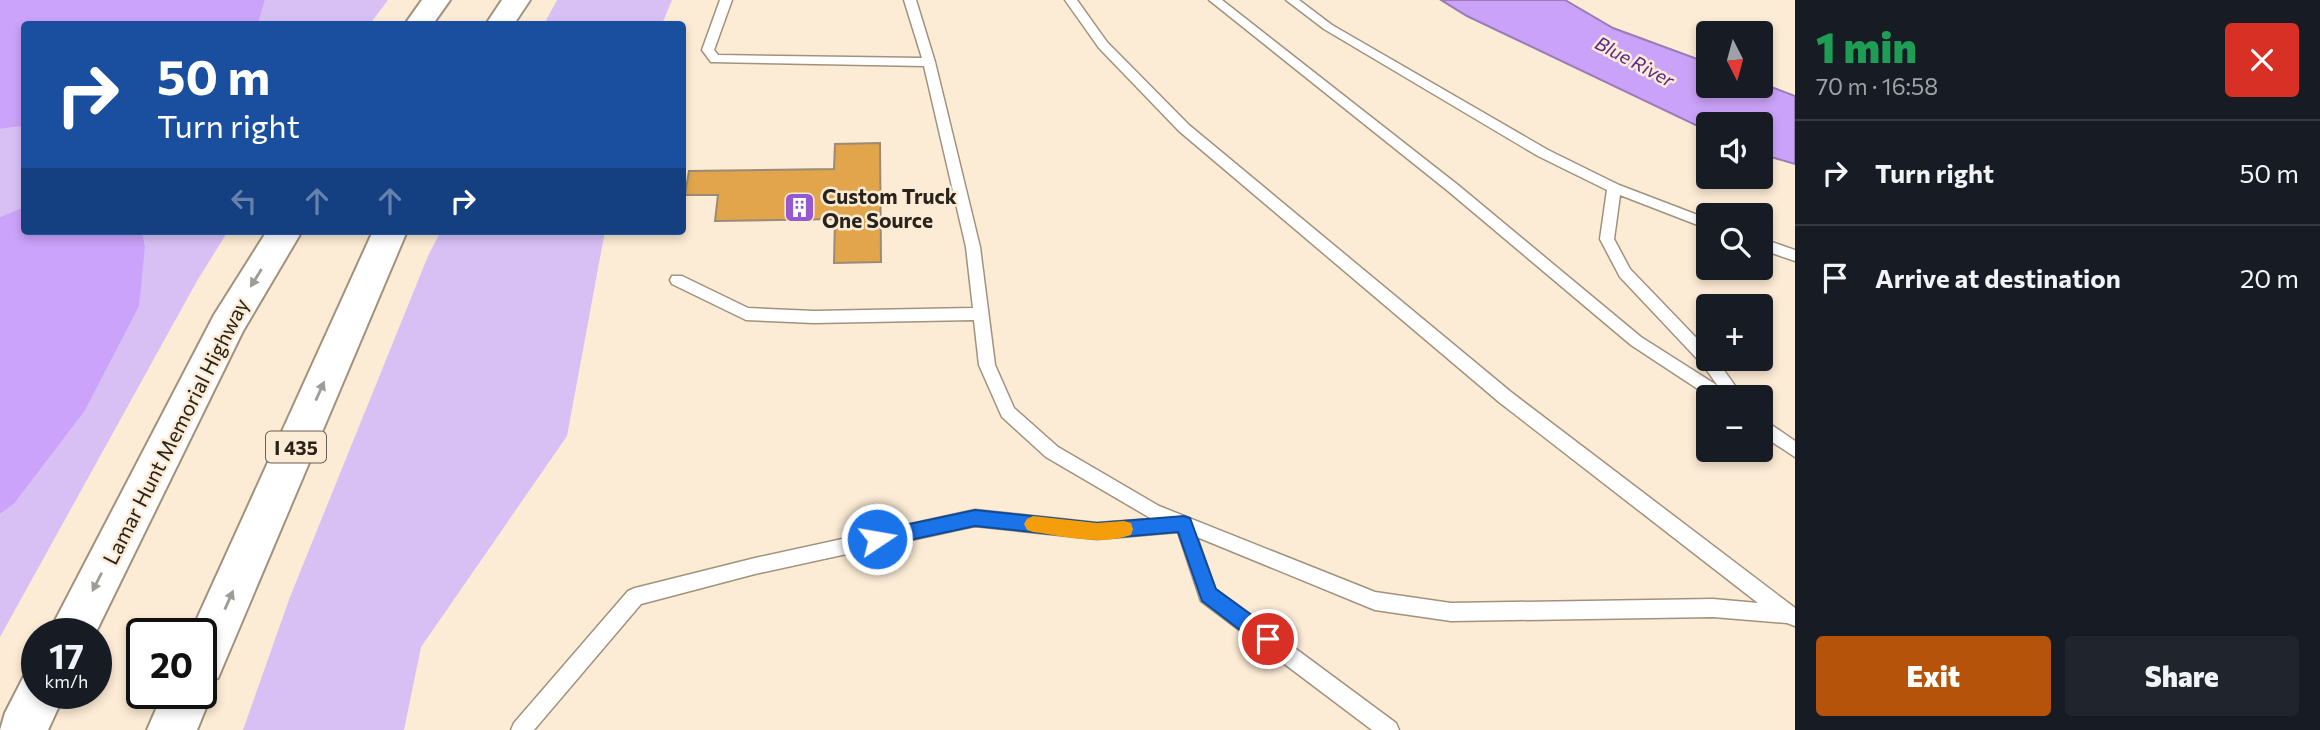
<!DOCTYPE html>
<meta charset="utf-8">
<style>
:root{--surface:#171b24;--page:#20242c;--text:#f1f3f6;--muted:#9ea1a6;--line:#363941;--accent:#b45309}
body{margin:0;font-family:Commissioner,sans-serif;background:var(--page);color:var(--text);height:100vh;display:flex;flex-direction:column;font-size:26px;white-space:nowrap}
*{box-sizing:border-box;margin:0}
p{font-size:23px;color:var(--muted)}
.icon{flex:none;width:38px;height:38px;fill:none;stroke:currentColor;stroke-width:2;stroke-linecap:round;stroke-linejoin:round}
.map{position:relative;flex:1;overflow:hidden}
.details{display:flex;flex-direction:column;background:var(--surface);width:525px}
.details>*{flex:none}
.hud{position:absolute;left:21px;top:21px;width:665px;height:214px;border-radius:7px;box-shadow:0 4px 10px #0003;background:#1a4fa0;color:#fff;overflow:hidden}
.needle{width:46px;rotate:174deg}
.controls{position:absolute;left:1696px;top:21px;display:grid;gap:14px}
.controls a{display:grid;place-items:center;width:77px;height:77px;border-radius:7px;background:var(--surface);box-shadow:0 4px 10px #0003;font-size:35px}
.speed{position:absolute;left:21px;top:618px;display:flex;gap:14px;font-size:35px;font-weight:700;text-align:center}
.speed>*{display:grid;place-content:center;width:91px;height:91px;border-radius:50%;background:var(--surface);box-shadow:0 4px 10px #0003;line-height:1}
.speed small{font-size:18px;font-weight:400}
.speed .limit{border:4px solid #111;border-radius:10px;background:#fff;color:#111}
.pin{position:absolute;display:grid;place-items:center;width:60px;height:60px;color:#fff;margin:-30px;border:4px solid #fff;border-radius:50%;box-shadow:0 2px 7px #0007}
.me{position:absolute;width:77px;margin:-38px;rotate:78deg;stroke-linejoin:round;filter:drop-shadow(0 0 5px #0008)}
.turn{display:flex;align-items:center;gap:24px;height:147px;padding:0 21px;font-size:32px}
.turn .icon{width:91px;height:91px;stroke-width:2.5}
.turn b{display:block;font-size:49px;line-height:60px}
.lanes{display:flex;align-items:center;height:66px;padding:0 21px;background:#0003;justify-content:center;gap:35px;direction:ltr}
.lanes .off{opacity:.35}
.round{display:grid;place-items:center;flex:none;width:74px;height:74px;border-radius:7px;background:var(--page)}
.headline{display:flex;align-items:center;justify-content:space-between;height:119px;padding:0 21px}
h1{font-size:42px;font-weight:800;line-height:52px;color:#1e9e55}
.action{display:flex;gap:14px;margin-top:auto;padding:14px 21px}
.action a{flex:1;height:80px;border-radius:7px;background:var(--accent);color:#fff;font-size:28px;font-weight:800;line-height:80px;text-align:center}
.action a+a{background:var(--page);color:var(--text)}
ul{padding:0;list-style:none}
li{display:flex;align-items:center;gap:21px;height:105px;padding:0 21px;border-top:2px solid var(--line)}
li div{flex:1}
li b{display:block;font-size:26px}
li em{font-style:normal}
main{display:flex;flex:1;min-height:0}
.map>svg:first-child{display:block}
.green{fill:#d8c0f5}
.forest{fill:#cba3fa}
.water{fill:#cba2f9;stroke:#9a7cb6;stroke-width:2}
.building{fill:#e2a54c;stroke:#9a8b77;stroke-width:2}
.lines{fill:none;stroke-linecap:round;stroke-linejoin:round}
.lane-casing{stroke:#a1927e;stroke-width:3}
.highway-casing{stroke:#a1927e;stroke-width:4}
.lane{fill:#fff;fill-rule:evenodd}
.highway{fill:#fff;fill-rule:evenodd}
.oneway{fill:#9f9c98}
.route{fill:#1a73e8;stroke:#114b97;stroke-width:2}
.slow{fill:#f59e0b}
.labels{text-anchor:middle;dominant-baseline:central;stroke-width:5;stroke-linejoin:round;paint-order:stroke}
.far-water-label{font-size:19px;font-style:italic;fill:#5c2689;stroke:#fcebd5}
.shield{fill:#fcebd5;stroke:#685f53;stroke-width:2}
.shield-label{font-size:19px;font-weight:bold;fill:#29231b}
.poi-label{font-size:21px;font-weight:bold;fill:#29231b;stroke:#fcebd5;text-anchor:start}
.street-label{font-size:21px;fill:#29231b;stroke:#fcebd5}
</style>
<main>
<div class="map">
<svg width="1795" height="730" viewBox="0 0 1795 730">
<rect width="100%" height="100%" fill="#fcebd5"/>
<path class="green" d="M265 0H388L370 24H258Z
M557 0H672L662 24H544Z
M24 126V207L0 217V129Z
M142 231H228L197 281 0 637V514L14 504 84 412 145 246Z
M441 231H605L567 436 421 647 404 730H243L290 597 428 256Z"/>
<path class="forest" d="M0 0H265L258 24H24V126L0 129Z
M24 207V231H142L145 246 139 306 84 412 14 504 0 514V217Z"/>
<path class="water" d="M1441 0H1565L1613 28 1708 63V86H1760L1761 83 1795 96V164L1761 154 1760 124H1708V131L1467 16Z"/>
<path class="building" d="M880 143 881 262 834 263 835 219 715 221 718 195H685L689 171 834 169 835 144Z"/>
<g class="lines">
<defs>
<path id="lane" d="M720 0H732L714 50 718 55 922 58 904 0H916L935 62 980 247 995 365 1014 408 1058 447 1159 506 1375 592 1451 603 1713 599 1758 603 1499 402 1179 131 1099 48 1065 0H1077L1107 42 1189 125 1511 392 1795 608V626L1787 623 1713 617 1451 621 1375 610 1197 537 1215 589 1396 723 1399 730H1372L1201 601 1178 532 1097 539 975 526 755 574 641 604 534 730H511L514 723 628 591 635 588 755 558 975 510 1097 523 1152 519 1046 457 1002 417 979 365 974 320 814 323 746 320 672 284 670 280 672 276H682L748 308 814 311 973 308 966 247 924 66 711 62 702 50Z
M1209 0H1222L1458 185 1641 337 1718 386 1703 365 1620 277 1600 239 1607 190 1538 156 1324 29 1286 0H1299L1332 25 1548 150 1619 185 1708 219V229L1620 195 1614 239 1630 269 1708 350V359H1716L1743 397H1710L1631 345 1448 191Z
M1760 238 1795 250V261L1760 249Z
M1760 417 1795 441V457L1760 434Z"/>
<path id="highway" d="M422 0H450L433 24H405Z
M502 0H530L514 24H486Z
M267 231H302L243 331 95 634H48L214 315Z
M373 231H407L218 678 208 682 212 693 197 730H147L163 693H201V634H190Z
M37 671V693H65L48 730H0L5 713 24 676Z"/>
</defs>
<use href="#lane" class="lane-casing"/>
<use href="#highway" class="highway-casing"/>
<use href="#lane" class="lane"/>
<use href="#highway" class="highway"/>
</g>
<defs><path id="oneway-solid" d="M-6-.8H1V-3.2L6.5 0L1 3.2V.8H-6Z" transform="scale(1.75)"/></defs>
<g class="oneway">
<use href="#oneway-solid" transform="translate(256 278) rotate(122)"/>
<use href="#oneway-solid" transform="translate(320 391) rotate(-66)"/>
<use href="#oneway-solid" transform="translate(97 582) rotate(117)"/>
<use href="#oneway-solid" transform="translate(229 600) rotate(-66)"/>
</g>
<path class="route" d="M975 510 1097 523 1184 516 1190 518 1216 589 1275 632 1278 639 1275 646 1268 648 1261 646 1202 601 1178 532 1097 539 975 526 877 547 871 545 868 539 871 533 877 531Z"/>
<path class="slow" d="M1033 516 1097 523 1124 521 1131 523 1133 529 1131 535C1101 546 1063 536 1033 532L1027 530 1024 524 1027 519Z"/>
<defs>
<symbol id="building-square" viewBox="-11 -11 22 22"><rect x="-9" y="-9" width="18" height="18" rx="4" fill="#9659d0" stroke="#fcebd5"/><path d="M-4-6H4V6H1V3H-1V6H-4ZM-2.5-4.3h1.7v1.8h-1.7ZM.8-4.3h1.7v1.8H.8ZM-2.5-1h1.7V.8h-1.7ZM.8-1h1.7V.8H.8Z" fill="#fff"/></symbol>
</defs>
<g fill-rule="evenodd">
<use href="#building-square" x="782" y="190" width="35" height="35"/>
</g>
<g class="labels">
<g class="far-water-label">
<text transform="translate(1635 61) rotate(28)">Blue River</text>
</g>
<rect class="shield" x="266" y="431.5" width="60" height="31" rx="5"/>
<g class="shield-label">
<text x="296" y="447">I 435</text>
</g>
<g class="poi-label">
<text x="822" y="195">Custom Truck<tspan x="822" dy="24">One Source</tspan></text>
</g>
<g class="street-label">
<text transform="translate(175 431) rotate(-63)">Lamar Hunt Memorial Highway</text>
</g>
</g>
</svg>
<div class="controls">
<a><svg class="needle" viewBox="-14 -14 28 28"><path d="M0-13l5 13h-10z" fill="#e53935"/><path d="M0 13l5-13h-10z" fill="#9ea1a6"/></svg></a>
<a><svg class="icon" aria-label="sound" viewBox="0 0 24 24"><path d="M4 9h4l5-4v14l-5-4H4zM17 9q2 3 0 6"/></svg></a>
<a><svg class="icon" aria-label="search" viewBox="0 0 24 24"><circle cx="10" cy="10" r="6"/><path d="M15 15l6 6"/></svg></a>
<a>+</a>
<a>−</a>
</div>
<div class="speed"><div>17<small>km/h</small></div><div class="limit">20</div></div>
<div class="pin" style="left:1268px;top:639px;background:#d93025"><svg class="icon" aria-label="arrive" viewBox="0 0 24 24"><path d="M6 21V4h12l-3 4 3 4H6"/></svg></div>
<svg class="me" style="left:877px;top:539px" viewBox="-20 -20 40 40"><circle r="17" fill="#1a73e8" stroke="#fff" stroke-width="3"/><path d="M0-11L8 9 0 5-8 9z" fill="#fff"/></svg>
<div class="hud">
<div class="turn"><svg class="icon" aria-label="right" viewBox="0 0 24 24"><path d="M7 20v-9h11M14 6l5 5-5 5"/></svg><div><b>50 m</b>Turn right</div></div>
<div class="lanes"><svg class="icon off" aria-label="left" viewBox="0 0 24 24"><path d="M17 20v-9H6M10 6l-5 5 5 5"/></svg><svg class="icon off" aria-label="ahead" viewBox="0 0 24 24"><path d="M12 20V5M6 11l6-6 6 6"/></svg><svg class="icon off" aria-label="ahead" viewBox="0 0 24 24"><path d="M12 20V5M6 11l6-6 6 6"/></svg><svg class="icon" aria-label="right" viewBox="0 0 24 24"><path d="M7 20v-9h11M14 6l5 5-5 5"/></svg></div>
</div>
</div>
<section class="details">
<div class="headline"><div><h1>1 min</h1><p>70 m · 16:58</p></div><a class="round" style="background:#d93025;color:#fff"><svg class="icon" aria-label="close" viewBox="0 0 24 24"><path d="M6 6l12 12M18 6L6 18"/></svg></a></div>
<ul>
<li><svg class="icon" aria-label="right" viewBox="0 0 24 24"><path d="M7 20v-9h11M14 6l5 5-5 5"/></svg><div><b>Turn right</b></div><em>50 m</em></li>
<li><svg class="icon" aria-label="arrive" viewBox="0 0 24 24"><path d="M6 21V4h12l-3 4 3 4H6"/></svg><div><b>Arrive at destination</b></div><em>20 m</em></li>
</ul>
<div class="action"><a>Exit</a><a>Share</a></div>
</section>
</main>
